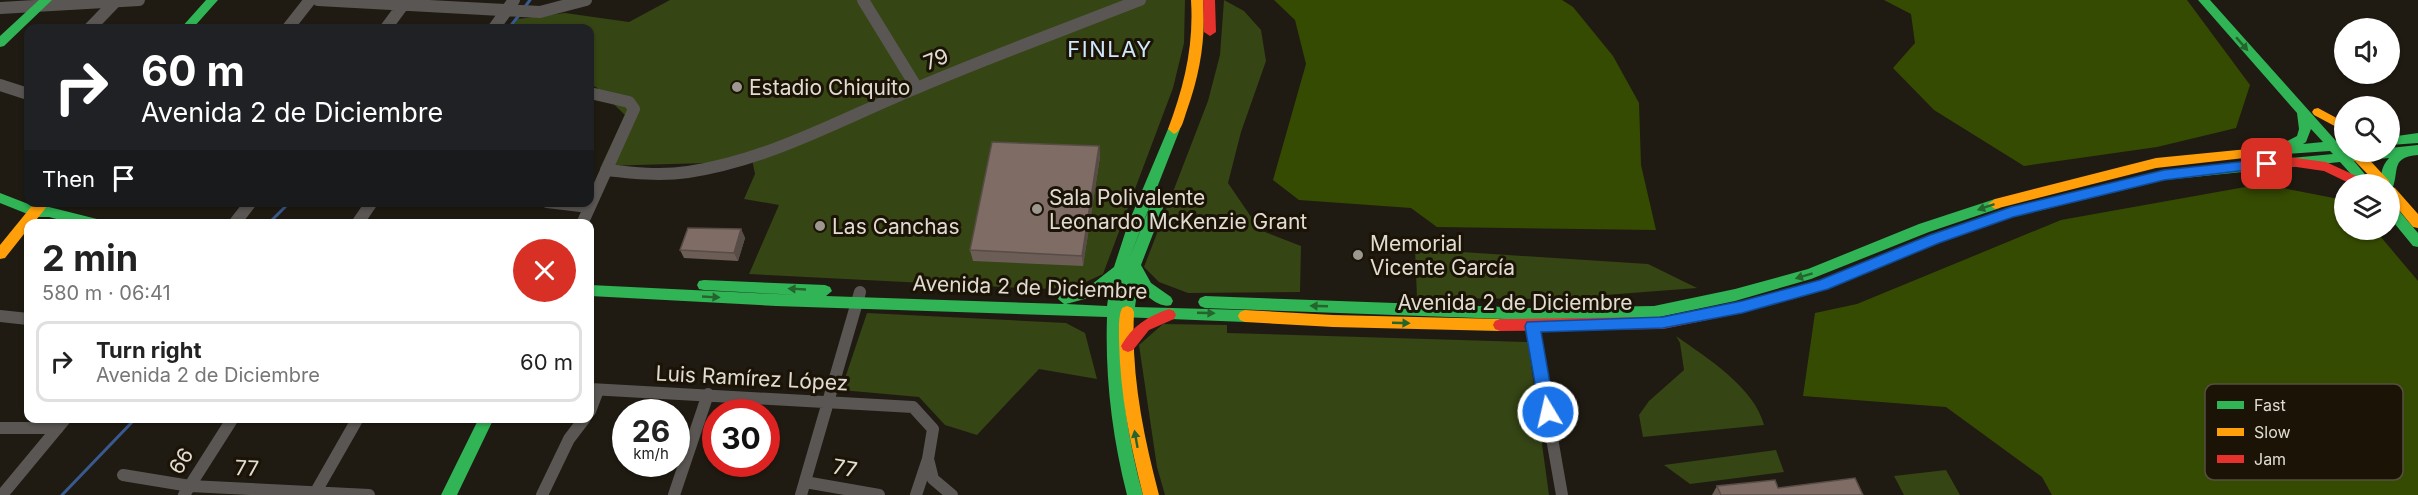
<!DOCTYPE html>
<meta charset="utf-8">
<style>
:root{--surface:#fff;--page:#f6f6f6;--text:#222;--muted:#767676;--line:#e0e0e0}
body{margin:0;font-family:Inter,sans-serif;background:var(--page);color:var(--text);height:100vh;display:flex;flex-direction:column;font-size:22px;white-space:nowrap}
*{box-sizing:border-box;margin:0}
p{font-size:20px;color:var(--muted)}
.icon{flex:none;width:33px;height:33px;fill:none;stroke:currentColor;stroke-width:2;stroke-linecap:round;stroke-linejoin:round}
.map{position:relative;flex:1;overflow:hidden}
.panel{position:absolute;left:24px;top:219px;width:570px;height:204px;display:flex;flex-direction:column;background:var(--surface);border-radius:12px;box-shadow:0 2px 4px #0004}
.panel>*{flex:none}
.guide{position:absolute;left:24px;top:24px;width:570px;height:183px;border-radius:12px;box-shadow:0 2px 4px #0004;background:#202124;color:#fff;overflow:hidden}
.tools{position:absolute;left:2334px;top:18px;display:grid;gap:12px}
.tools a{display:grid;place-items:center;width:66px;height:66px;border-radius:50%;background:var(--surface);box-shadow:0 2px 4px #0004;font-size:30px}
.speed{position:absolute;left:612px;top:399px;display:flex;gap:12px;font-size:30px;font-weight:700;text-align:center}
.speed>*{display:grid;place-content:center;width:78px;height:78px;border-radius:50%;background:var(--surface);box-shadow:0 2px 4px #0004;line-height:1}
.speed small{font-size:15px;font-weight:400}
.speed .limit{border:9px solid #d22;background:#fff;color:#111}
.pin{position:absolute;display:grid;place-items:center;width:51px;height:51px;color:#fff;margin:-26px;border-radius:12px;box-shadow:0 3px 9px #0006}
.me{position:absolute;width:66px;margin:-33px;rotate:351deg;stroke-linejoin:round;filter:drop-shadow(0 0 4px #0008)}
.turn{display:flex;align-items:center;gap:21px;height:126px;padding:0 18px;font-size:27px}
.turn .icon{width:78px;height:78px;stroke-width:2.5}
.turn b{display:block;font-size:42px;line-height:51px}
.then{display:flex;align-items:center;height:57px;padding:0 18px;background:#0003;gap:12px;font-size:22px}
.round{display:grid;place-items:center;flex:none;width:63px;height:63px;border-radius:32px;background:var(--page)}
.headline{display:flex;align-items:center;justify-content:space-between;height:102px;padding:0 18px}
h1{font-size:36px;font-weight:700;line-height:45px}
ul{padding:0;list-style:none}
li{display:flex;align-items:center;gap:18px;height:81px;margin:0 12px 9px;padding:0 6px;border:3px solid var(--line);border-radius:12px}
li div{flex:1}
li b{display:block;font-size:22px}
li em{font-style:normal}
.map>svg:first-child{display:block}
.green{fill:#354514}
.forest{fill:#364b02}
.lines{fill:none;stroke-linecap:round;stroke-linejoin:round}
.stream{stroke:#395a8f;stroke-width:3}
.street{stroke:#5a5653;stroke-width:12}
.fast{fill:#30b455;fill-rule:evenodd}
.slow{fill:#ff9f0a;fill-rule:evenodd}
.jam{fill:#e5322d;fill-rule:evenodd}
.wall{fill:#6c5d57}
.shaded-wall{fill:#584c47}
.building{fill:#7e6c65;stroke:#584c47;stroke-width:1.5}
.oneway{fill:#26642d}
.route{fill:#1a73e8;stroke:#114b97;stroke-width:1.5}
.poi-dot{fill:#9d988f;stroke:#1b1305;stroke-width:2}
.labels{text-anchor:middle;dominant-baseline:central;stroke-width:6;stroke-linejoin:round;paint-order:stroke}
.street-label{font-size:21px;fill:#e1dcd2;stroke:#1b1305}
.poi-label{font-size:21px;fill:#e1dcd2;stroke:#1b1305;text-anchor:start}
.neighbourhood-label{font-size:22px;letter-spacing:1.5px;fill:#cde7fc;stroke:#1b1305}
.key{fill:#1b1305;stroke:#564f42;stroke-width:1.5}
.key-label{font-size:16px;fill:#e1dcd2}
</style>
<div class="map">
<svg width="2418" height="495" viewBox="0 0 2418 495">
<rect width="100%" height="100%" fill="#1f1b12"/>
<path class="green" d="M670 0H1185L1184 43 1173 88 1103 274 1075 287 1040 289 749 274 779 205 744 199 755 174 751 154 708 163 601 166 625 115 596 87 590 85V28H511L518 19 565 13 629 22Z
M1224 0 1244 11 1261 30 1266 61 1241 132 1228 183 1260 230 1301 246 1300 292 1188 293 1159 282 1144 267 1208 101 1220 55Z
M1415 249 1648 264 1697 288 1553 299 1417 298Z
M867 313 1066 323 1085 333 1097 379 1039 369 977 435 945 425 919 397 841 390Z
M1163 324 1227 325V333L1528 342 1549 495H1165L1157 467 1139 345Z
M1676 336C1707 358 1754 387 1764 425L1643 437 1639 415 1649 401 1684 370 1680 343Z
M1776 450 1784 472 1690 484 1664 465Z
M1946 470 1960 495H1904L1894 476Z"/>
<path class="forest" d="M1274 0H1562L1573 7 1613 56 1639 103 1641 165 1656 230 1437 227 1411 208 1299 200 1273 180 1306 64 1295 20Z
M1884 0H2187L2250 85 2236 128 2157 147 2024 166 1934 110 1893 68 1915 43 1911 14Z
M2262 184 2344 200V230H2375L2418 281V495H2052L2042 477 1946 407 1803 396 1815 313 1857 304 2061 220Z"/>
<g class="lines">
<path class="stream" d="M524 8 530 0
M509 28 520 14
M268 224 290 202
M62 495 136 418"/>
<path class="street" d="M318 0 540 12 586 0
M863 0 917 88
M0 8 139 0
M90 28 116 1
M288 28 310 0
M386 28 406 1
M494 28 514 0
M0 85 28 94
M606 170C633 173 660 176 688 172 770 160 843 118 919 87 992 56 1066 29 1140 0
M547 202 589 207
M234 224 251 202
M357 224 372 202
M582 224 634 109 629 102 590 93
M0 316 28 319
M1531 319 1562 495
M590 389 913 407 933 429 928 459 916 495
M590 411 598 390
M0 428H58
M928 459 933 479 952 495
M123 475 190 486 369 495
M805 482 879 495
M2 495 66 418
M184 495 233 418
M314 495 358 418
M542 495 569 439 585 418
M674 495 708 394
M801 495 860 292"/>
<path class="fast" d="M39 0H52L4 46 0 47V36Z
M206 0H218L193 28H181Z
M2198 0H2210L2336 141H2344V152H2390V148L2418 145V155C2391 157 2399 170 2393 187L2390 188V184H2382C2380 174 2382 166 2389 158L2354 161 2373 184H2360L2340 162 2165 180 2013 217 1939 243 1828 289 1790 300 1785 298 1783 294 1785 290 1820 280 1929 235 2011 207 2165 170 2333 154 2330 151 2254 156 2252 153 2254 150 2276 147 2297 136 2299 129 2297 113ZM2311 129 2323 142 2303 144 2306 142Z
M1174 124 1180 129 1129 259 1151 204H1161L1163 208 1141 265 1151 283 1171 297 1173 301 1171 305C1160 309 1143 294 1138 285L1135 307 1245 310 1250 312 1252 316 1250 320 1245 322 1121 317C1119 378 1127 437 1143 495H1127C1112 436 1105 377 1107 317L776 306 590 296V285L797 295 704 290 699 289 697 285 699 281 704 280 825 285 830 287 832 291 826 296 1064 304 1058 299 1060 295 1087 288 1114 267 1128 224 1168 129ZM1110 285 1107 306 1066 304 1096 296Z
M2418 133V143L2390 145V137Z
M0 193 36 207H49L97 219 103 224H75L49 217H35L0 203Z
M1995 199 2000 200 2002 204 2000 208 1929 232 1811 279 1735 301 1654 318 1530 320 1205 308 1200 306 1198 302 1200 298 1205 296 1530 308 1654 306 1735 289 1808 269 1919 224Z
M2390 205 2395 206 2418 233V247L2413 246 2390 218Z
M479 418H494L457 495H441Z"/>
<path class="slow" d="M1191 0H1203C1206 38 1200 74 1187 110 1184 118 1182 131 1174 134L1168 129C1184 87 1194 46 1191 0Z
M2318 108 2344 122V131L2314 115 2312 112 2314 109Z
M2258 148 2262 150 2264 153 2262 156 2156 168 1995 209 1988 204 1995 199 2156 158Z
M2359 152 2364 154 2389 181 2390 184V186L2377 184 2354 160 2353 157Z
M2390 186 2395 188 2418 214V228L2413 227 2390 199Z
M35 202H46L48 205 33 224H28V229L5 258 0 259V245Z
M1127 306 1132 308 1134 312C1131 375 1143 434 1159 495H1143C1130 444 1120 393 1119 340 1119 330 1118 317 1122 308Z
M1245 310 1333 315 1500 319 1505 321 1507 325 1505 329 1500 331 1333 327 1245 322 1240 320 1238 316 1240 312Z"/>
<path class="jam" d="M1203 0H1215L1216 32 1210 36 1204 32Z
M2288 157 2326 162 2365 180 2366 183 2351 184 2324 171 2283 165 2282 162Z
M1790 288 1795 290 1797 294 1795 298 1742 313 1663 329 1500 331 1495 329 1493 325 1495 321 1500 319 1663 317 1742 301Z
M1169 309 1174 311 1176 315 1174 319 1149 330 1133 350 1128 352 1123 350 1121 346C1132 326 1148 316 1169 309Z"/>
</g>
<path class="wall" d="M1099 146 1100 157 1083 266 973 261 970 250Z
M741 229 745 238 738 261 684 258 680 250Z
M1717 486 1778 488 1863 495H1712Z"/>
<path class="shaded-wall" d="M1099 146 1100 157 1083 266 1082 256Z
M741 229 745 238 738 261 734 253Z"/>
<path class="building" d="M992 142 1099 146 1082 256 970 250Z
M688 228 741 229 734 253 680 250Z
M1855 478 1863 495H1721L1717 486 1775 480 1778 488Z"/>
<defs><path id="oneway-solid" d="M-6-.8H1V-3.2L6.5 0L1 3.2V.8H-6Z" transform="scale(1.5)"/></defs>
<g class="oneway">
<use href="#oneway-solid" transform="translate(2242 44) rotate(49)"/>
<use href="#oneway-solid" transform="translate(1986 207) rotate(161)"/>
<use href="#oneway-solid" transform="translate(1804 276) rotate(163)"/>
<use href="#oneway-solid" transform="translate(797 289) rotate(-177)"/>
<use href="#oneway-solid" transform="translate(711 297) rotate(3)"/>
<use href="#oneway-solid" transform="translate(1319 306) rotate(-178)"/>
<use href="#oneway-solid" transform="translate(1206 313) rotate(2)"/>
<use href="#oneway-solid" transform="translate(1401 323) rotate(2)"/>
<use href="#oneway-solid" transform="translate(1136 439) rotate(-100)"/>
</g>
<path class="route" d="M2267 159 2274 164 2272 167 2164 180 2013 217 1939 243 1828 289 1742 313 1663 328 1541 332 1555 412 1553 416 1548 418 1542 416 1540 412 1525 326 1527 322 1663 317 1742 301 1820 280 1930 235 2011 207 2164 170Z"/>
<g class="poi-dot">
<circle cx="737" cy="87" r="6"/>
<circle cx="1037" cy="209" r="6"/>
<circle cx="820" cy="226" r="6"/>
<circle cx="1358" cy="255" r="6"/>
</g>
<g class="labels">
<g class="street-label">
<text transform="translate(936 59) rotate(-21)">79</text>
<text transform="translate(1030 287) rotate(2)">Avenida 2 de Diciembre</text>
<text x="1515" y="302">Avenida 2 de Diciembre</text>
<text transform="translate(752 378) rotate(3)">Luis Ramírez López</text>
<text transform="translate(181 461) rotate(-57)">66</text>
<text transform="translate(247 468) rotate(2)">77</text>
<text transform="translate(845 468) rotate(10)">77</text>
</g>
<g class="poi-label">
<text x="749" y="87">Estadio Chiquito</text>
<text x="1049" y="197">Sala Polivalente<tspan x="1049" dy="24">Leonardo McKenzie Grant</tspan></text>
<text x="832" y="226">Las Canchas</text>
<text x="1370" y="243">Memorial<tspan x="1370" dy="24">Vicente García</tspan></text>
</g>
<g class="neighbourhood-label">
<text x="1110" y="49">FINLAY</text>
</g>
</g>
<rect x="2205" y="384" width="198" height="96" rx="9" class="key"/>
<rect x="2217" y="401" width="27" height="8" fill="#30b455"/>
<rect x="2217" y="428" width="27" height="8" fill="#ff9f0a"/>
<rect x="2217" y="455" width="27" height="8" fill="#e5322d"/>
<g class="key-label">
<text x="2254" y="411">Fast</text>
<text x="2254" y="438">Slow</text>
<text x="2254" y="465">Jam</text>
</g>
</svg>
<div class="tools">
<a><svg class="icon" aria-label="sound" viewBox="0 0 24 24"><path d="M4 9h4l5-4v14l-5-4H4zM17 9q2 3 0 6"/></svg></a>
<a><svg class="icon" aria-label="search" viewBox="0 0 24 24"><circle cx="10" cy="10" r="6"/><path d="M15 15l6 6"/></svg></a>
<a><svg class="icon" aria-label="layers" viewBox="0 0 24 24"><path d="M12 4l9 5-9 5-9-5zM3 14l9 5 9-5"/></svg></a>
</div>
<div class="speed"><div>26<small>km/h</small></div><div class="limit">30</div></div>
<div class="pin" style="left:2267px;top:164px;background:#d93025"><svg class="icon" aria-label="arrive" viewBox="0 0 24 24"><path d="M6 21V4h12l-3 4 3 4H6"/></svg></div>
<svg class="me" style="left:1548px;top:412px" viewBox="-20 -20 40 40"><circle r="17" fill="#1a73e8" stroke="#fff" stroke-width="3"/><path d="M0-11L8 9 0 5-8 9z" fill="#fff"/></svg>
<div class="guide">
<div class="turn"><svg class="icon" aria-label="right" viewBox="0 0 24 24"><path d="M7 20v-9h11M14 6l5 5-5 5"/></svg><div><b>60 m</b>Avenida 2 de Diciembre</div></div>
<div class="then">Then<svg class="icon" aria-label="arrive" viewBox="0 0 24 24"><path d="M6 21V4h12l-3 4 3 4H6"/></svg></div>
</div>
<section class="panel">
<div class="headline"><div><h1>2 min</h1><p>580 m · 06:41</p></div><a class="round" style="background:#d93025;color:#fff"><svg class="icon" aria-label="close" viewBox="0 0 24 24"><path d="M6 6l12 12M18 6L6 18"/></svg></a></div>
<ul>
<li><svg class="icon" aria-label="right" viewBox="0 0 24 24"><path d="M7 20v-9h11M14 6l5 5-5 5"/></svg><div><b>Turn right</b><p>Avenida 2 de Diciembre</p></div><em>60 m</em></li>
</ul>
</section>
</div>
